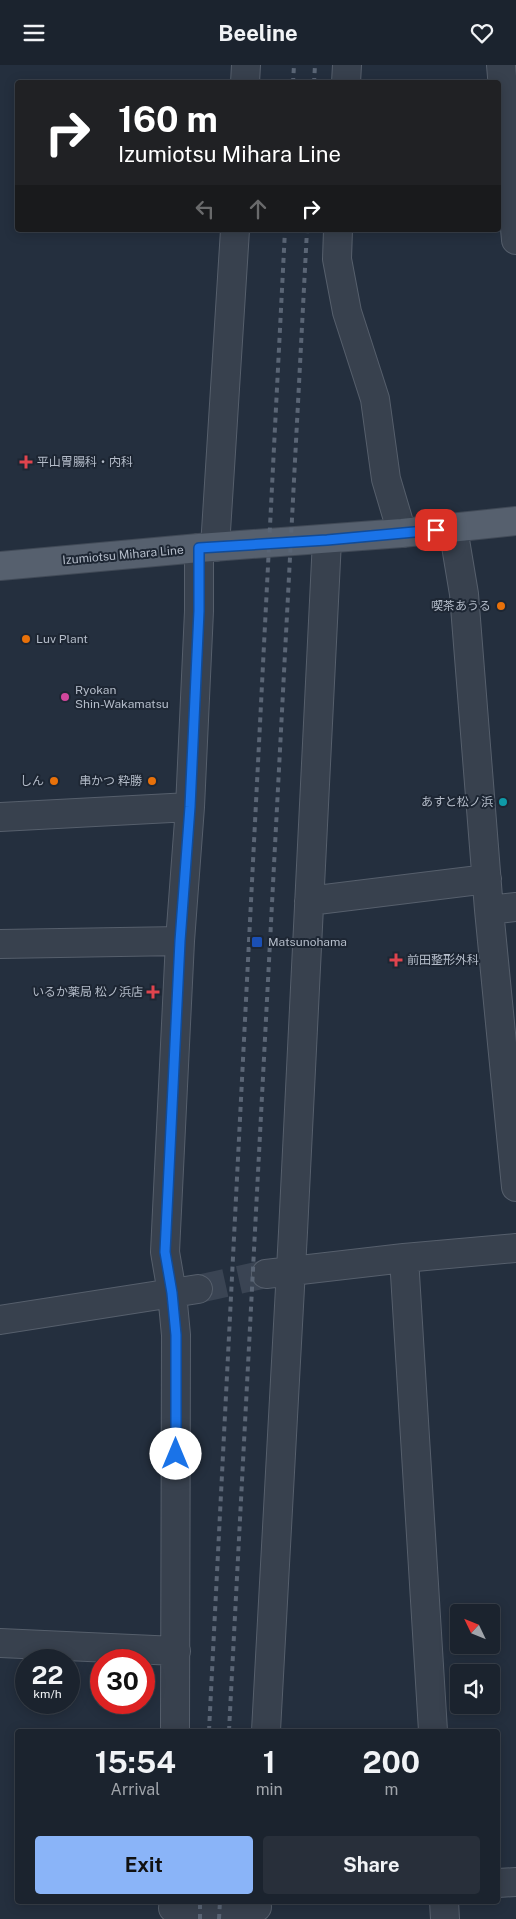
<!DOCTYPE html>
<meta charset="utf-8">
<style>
:root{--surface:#1b232e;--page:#282f3a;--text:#f1f3f6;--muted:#a0a4aa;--line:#39404a;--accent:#8ab4f8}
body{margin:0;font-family:"Public Sans","Noto Sans JP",sans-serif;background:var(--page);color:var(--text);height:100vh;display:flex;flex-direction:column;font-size:19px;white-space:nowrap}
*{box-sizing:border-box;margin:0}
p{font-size:16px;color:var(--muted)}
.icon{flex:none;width:28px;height:28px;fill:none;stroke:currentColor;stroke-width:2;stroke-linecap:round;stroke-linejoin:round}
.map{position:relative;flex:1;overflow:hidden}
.details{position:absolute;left:15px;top:1664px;width:485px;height:175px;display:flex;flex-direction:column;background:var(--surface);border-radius:5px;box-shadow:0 2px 12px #0003,0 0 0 1px var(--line)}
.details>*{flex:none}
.banner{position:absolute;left:15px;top:15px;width:486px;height:152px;border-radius:5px;box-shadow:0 2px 12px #0003,0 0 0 1px var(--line);background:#202124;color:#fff;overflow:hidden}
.needle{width:32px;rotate:313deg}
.fabs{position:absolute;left:450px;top:1539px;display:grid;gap:10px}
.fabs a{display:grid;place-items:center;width:50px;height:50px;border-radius:5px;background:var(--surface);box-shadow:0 2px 12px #0003,0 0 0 1px var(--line);font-size:25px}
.speed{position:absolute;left:15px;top:1584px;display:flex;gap:10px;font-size:25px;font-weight:700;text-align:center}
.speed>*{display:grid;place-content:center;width:65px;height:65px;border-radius:50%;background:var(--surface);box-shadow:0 2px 12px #0003,0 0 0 1px var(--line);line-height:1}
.speed small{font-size:12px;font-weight:400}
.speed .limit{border:8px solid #d22;background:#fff;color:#111}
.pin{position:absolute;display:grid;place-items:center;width:42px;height:42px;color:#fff;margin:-21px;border-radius:10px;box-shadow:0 2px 8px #0006}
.me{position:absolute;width:55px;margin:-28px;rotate:0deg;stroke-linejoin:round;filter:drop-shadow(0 0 4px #0008)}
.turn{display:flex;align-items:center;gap:18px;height:105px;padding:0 20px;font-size:22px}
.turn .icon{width:65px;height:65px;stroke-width:2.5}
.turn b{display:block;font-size:35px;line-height:42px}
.lanes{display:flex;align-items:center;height:48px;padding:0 20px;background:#0003;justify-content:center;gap:25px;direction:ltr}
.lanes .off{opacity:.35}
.eta{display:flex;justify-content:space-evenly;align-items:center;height:85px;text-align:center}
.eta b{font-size:30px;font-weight:700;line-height:35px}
.action{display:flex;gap:10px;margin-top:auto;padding:10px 20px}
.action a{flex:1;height:58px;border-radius:5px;background:var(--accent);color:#111;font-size:20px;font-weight:700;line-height:58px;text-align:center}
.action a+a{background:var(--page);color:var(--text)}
header{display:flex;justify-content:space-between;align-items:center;height:65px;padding:0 20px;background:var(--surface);font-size:22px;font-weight:700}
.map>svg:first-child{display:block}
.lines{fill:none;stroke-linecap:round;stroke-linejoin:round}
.street-tunnel{stroke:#3a4453;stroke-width:28;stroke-dasharray:28 14;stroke-linecap:butt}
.street-casing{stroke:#565f6c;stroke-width:30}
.primary-casing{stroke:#414a57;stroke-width:30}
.street{stroke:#38414e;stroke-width:28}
.primary{stroke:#56606e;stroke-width:28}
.rail{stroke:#5a6575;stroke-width:4;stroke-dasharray:5 5;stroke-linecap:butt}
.route-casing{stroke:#114b97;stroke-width:12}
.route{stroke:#1a73e8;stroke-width:9}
.health-dot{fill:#e0444e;stroke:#1d2633;stroke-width:2}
.food-dot{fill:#e8710a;stroke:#1d2633;stroke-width:2}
.hotel-dot{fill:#d1479c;stroke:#1d2633;stroke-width:2}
.culture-dot{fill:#0f9aa8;stroke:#1d2633;stroke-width:2}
.transit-dot{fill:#1a4fb4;stroke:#1d2633;stroke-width:2}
.labels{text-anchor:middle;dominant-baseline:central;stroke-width:4;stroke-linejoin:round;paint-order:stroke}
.poi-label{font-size:12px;fill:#b4bcc9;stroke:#1d2633;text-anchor:start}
.street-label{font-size:12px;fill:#b4bcc9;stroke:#1d2633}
</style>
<header><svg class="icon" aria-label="menu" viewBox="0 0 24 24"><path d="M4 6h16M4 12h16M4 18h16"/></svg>Beeline<svg class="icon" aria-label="heart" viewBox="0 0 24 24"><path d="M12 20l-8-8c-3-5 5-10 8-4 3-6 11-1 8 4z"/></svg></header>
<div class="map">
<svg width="516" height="1854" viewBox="0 0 516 1854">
<rect width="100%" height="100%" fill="#242f3e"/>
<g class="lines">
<path class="street-tunnel" d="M198 1224 266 1209"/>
<defs>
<path id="street" d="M501 0 516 175
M245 18 246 0
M346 18 347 0
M338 165 337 194 347 247 375 334 386 414 402 468
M453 463 464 529 489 845
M215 482 235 165
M0 752 190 742
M309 836 487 814
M516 842 489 845 516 1122
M0 879 180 876
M404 1193 433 1666
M266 1209 404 1193 516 1183
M0 1255 198 1224
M0 1578 176 1586
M175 1666 176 1270 172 1228 165 1187 180 876 190 742 199 546V483
M266 1666 293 1167 327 475
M498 1818 516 1817
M444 1836 445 1854
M173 1843 257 1842"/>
<path id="primary" d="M0 501 199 483 402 468 516 456"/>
</defs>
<use href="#street" class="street-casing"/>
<use href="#primary" class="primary-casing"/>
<use href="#street" class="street"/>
<use href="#primary" class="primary"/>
<path class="rail" d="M293 18 294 0
M314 18 315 0
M209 1666 285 165
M229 1666 307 165
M200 1854V1836
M219 1854 220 1836"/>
</g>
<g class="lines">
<defs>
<path id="route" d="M176 1389V1270L172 1228 165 1187 180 876 190 742 199 546V483L327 475 436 465"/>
</defs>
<use href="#route" class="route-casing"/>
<use href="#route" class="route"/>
</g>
<g class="health-dot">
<path d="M23.5 389.5h5v5h5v5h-5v5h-5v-5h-5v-5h5z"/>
<path d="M393.5 887.5h5v5h5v5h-5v5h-5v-5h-5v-5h5z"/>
<path d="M150.5 919.5h5v5h5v5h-5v5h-5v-5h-5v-5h5z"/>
</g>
<g class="food-dot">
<circle cx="501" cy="541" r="5"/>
<circle cx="26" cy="574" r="5"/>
<circle cx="54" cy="716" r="5"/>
<circle cx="152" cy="716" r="5"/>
</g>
<circle class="hotel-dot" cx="65" cy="632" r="5"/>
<circle class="culture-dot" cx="503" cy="737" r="5"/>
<rect class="transit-dot" x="251" y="871" width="12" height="12" rx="2.5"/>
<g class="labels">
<g class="poi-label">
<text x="37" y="397">平山胃腸科・内科</text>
<text x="491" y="541" text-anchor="end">喫茶あうる</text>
<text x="36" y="574">Luv Plant</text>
<text x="75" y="625">Ryokan<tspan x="75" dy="14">Shin-Wakamatsu</tspan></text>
<text x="44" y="716" text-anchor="end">しん</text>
<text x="142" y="716" text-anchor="end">串かつ 粋勝</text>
<text x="493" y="737" text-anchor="end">あすと松ノ浜</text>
<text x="268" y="877">Matsunohama</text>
<text x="407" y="895">前田整形外科</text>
<text x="143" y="927" text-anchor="end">いるか薬局 松ノ浜店</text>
</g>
<g class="street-label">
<text transform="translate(123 490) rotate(-5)">Izumiotsu Mihara Line</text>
</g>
</g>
</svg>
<div class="fabs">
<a><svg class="needle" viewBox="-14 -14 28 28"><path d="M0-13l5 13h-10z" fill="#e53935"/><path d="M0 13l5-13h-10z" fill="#a0a4aa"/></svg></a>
<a><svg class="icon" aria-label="sound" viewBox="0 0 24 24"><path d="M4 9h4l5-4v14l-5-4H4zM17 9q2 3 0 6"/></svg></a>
</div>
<div class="speed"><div>22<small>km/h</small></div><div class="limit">30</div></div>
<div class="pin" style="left:436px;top:465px;background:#d93025"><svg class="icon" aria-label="arrive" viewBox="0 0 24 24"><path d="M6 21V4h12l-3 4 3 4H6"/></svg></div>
<svg class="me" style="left:176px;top:1389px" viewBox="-20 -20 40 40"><circle r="19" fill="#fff"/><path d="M0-13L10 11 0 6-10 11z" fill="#1a73e8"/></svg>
<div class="banner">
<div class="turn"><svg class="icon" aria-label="right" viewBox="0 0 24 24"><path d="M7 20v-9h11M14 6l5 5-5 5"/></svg><div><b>160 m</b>Izumiotsu Mihara Line</div></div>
<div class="lanes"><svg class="icon off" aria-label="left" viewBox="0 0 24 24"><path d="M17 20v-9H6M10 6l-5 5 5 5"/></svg><svg class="icon off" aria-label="ahead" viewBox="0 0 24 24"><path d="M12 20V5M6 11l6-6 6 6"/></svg><svg class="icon" aria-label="right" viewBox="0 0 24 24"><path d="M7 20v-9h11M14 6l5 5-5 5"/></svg></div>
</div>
<section class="details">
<div class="eta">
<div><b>15:54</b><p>Arrival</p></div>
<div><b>1</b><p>min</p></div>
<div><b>200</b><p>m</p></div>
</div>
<div class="action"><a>Exit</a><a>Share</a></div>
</section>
</div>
